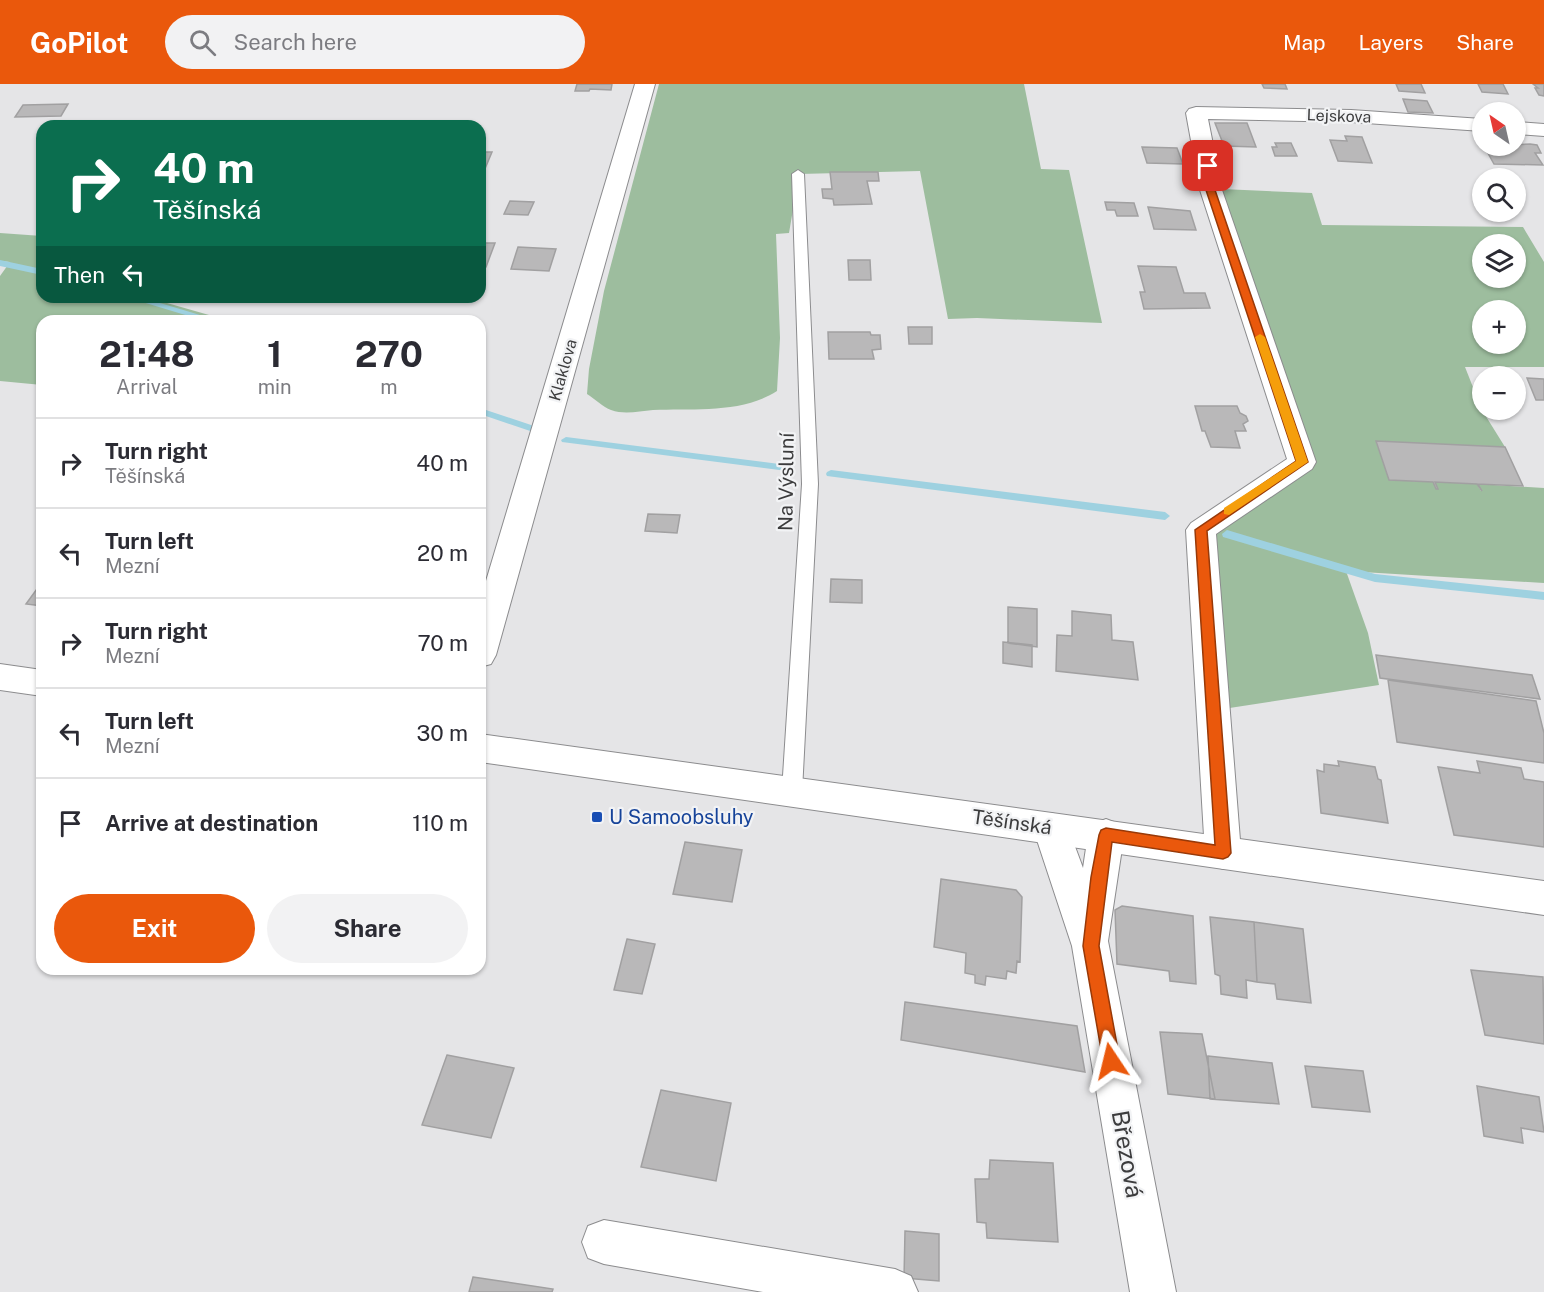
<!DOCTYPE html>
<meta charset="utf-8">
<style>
:root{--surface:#fff;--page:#f2f2f3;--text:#2b2b33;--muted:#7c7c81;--line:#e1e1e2;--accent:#ea580c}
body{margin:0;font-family:"Public Sans",sans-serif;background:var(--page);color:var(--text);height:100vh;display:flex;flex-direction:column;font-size:22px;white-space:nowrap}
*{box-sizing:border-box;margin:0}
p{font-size:20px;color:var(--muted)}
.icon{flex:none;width:33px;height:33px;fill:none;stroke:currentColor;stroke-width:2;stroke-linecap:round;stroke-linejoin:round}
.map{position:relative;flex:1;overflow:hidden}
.details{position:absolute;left:36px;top:231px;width:450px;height:660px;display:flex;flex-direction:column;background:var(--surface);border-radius:18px;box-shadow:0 2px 4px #0004}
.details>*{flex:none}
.guide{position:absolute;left:36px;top:36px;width:450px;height:183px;border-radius:18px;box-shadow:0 2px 4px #0004;background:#0b6e4f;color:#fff;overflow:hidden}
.needle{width:39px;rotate:326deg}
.buttons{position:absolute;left:1472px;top:18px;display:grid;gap:12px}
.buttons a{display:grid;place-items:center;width:54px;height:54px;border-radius:50%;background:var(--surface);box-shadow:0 2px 4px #0004;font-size:30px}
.pin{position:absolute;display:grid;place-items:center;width:51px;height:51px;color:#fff;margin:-26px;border-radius:12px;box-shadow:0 3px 9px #0006}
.me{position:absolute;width:66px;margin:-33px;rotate:350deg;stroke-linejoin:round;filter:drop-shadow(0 0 4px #0008)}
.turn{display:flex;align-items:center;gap:21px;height:126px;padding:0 18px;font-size:27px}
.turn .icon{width:78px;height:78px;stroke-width:2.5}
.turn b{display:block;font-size:42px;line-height:51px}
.then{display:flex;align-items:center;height:57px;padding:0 18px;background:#0003;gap:12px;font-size:22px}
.eta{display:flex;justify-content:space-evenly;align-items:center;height:102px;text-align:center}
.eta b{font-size:36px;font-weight:700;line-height:42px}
.button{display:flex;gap:12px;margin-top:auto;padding:12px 18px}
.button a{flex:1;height:69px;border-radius:36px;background:var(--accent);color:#fff;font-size:24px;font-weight:700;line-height:69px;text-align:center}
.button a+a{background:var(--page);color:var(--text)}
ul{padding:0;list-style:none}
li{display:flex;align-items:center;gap:18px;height:90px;padding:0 18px;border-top:2px solid var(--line)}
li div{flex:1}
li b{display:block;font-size:22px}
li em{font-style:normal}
header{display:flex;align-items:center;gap:36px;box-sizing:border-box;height:84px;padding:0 30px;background:var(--accent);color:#fff}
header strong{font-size:28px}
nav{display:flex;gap:33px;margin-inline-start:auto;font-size:21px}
.search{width:420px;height:54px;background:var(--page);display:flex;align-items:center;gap:15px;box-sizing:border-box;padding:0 21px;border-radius:33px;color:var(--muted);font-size:22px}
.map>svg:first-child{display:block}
.green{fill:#9dbd9e;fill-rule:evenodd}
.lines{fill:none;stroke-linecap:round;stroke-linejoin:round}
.stream{fill:#9ed1e0;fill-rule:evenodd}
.building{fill:#b9b8b9;stroke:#a1a0a1;stroke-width:1.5}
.service-casing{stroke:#8c8c8e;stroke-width:2}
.minor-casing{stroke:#8c8c8e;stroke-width:2}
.secondary-casing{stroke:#8c8c8e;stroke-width:2}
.service{fill:#fff;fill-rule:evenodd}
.minor{fill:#fff;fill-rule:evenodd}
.secondary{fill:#fff;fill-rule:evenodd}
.route{fill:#ea580c;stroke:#983908;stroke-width:1.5}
.slow{fill:#f59e0b}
.transit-dot{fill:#1a4fb4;stroke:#f2f3f5;stroke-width:2}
.labels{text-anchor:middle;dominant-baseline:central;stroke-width:4.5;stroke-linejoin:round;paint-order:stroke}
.far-street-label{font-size:16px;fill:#3c3c3d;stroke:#f2f3f5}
.street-label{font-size:20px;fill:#3c3c3d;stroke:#f2f3f5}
.transit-label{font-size:20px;fill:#164399;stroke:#f2f3f5;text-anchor:start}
.near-street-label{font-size:24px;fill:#3c3c3d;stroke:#f2f3f5}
</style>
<header>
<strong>GoPilot</strong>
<div class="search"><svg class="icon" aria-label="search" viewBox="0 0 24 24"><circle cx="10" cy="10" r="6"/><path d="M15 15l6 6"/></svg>Search here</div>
<nav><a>Map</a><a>Layers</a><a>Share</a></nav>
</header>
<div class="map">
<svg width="1544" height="1208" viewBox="0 0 1544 1208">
<rect width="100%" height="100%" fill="#e5e5e7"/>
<path class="green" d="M659 0H1024L1041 85 1069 86 1102 239 977 234 948 235 920 87 799 90 789 149 776 150 780 254 777 307C741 330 693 324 653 326 639 327 625 331 611 326 603 323 595 315 587 310L589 285 604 207Z
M1222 105 1312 109 1322 141 1523 143 1544 178V283H1465L1482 326 1505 363 1376 358 1390 396 1433 398 1436 405 1435 398 1477 400 1481 407 1478 400 1544 404V499L1346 487 1368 549 1379 601 1223 625 1211 442 1311 380ZM1482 160H1515V194H1482ZM1482 226H1515V260H1482Z
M0 149 42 152V213H146L230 237H42V301L0 297V192L10 178 0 177Z"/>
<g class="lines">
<path class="stream" d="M0 176 42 185V191L0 182Z
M126 213H140L220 237H205Z
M480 324 543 345 544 347 539 350 480 330Z
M566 353 787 381 792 384 787 387 562 358 561 356Z
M831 386 1165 428 1170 432 1165 436 827 392 826 390 827 388Z
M1227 446 1375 490 1544 508V516L1375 498 1223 453 1222 450Z"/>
</g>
<path class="building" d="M577 0H612L611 6 590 5 589 7H575Z
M1262 0H1285L1287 5 1264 4Z
M1396 0H1421L1425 9 1399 7Z
M1478 0H1503L1508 10 1482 8Z
M1533 0H1544V12L1539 11 1535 4H1538Z
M1403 15 1427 17 1433 29 1408 28Z
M68 20 61 32 15 33 23 21Z
M1215 39H1247L1256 63 1224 62Z
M1345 52 1362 53 1372 79 1338 77 1330 56 1347 57Z
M1275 59H1291L1297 72H1275L1272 63H1277Z
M1530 60 1537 61 1541 69H1535L1543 81 1494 80 1484 62Z
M1142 63 1177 64 1183 80 1147 79Z
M480 68H492L484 87H480Z
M830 88H878L879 97H867L872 120 834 121 833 115 823 114 822 105H832Z
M510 117 534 118 528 131 504 130Z
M1105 118 1134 119 1138 132H1117L1115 126H1107Z
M1148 123 1190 127 1196 146 1154 145Z
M480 159H495L486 183H480Z
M518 163 556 165 549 187 511 185Z
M848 176H870L871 196H849Z
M1138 182 1176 183 1184 209H1205L1210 224 1144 225 1140 208H1145Z
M908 243H932V260H909Z
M828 248H870L871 251H880L881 265 872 266 874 275H829Z
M1527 294 1544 295V316H1536Z
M1195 322H1237L1240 329 1246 332 1248 337 1243 340 1246 347H1235L1240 364 1211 363 1205 347H1202Z
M1376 357 1505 363 1523 402 1478 400 1482 407 1477 400 1435 398 1438 405H1436L1433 398 1389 396Z
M648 430 680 431 677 449 645 447Z
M831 495 862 496V519L830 518Z
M42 498V522L26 520Z
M1008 523 1037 525V563L1008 559Z
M1072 527 1111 531 1112 556 1133 558 1138 596 1056 587 1057 551 1072 552Z
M1003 558 1032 561V583L1003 579Z
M1376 571 1532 591 1540 615 1380 594Z
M1388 596 1536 617 1544 649V679L1397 658Z
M1338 677 1375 683 1378 695 1381 696 1388 739 1321 729 1317 686 1324 688V680L1339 682Z
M1477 677 1521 684 1524 695 1544 698V763L1454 751 1438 683 1480 689Z
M685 758 742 766 732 818 673 810Z
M941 795 1016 806 1022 813 1020 878 1017 877 1016 889 1007 887 1006 895 986 892 985 901 975 899V891L965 889 966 869 934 863Z
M1122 822 1193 832 1196 900 1170 897 1169 887 1117 880 1115 826Z
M1210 833 1254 838 1257 898 1246 896 1247 914 1221 910 1220 892 1215 890Z
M1254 838 1303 845 1311 919 1277 915 1275 900 1257 898Z
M627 855 655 860 642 910 614 906Z
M1471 886 1543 893 1544 960 1485 951Z
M905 918 1077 942 1085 988 901 956Z
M1160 948 1202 950 1215 1015 1168 1010Z
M447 971 514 984 491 1054 422 1041Z
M1208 972 1272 979 1279 1020 1210 1015Z
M1305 982 1363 987 1370 1028 1312 1023Z
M1477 1002 1539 1013 1544 1048 1521 1044 1523 1059 1484 1052Z
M661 1006 731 1019 716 1097 641 1083Z
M990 1076 1053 1079 1058 1158 987 1154 986 1139 977 1138 975 1095H989Z
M905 1147 939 1150V1197L904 1194Z
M473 1193 553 1205 552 1208H469Z"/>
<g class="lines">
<defs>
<path id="service" d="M798 86 804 90 818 400 802 707 799 713 792 715 785 713 782 707 802 400 792 90Z"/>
<path id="minor" d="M635 0H655L496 571 491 580 480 583V517Z
M1196 23 1351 26 1482 35V47L1351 38 1208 35 1222 106 1316 378 1312 385 1216 450 1241 769 1236 780 1223 785 1210 780 1205 769 1186 446 1191 439 1287 375 1200 106 1186 29 1189 25Z
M1515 38 1544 40V52L1515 50Z
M1051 729 1064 733 1083 784 1088 751 1093 740 1106 735 1119 740 1124 751 1108 857 1176 1208H1130L1072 862 1033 744 1038 733Z
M604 1136 895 1185 911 1192 918 1208H763L604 1180 588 1174 582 1158 588 1142Z"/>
<path id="secondary" d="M0 580 42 586V612L0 606Z
M480 650 1544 797V831L480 678Z"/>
</defs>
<use href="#service" class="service-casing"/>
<use href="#minor" class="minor-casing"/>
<use href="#secondary" class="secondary-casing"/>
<use href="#service" class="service"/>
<use href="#minor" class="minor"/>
<use href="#secondary" class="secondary"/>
</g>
<path class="route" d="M1208 80 1213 82 1215 106 1308 378 1207 447 1231 769 1228 773 1223 775 1112 758 1099 862 1120 977 1117 983 1111 986 1105 983 1103 977 1083 862 1091 793 1099 751 1101 746 1106 744 1215 761 1195 446 1296 377 1206 106 1204 82Z"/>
<path class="slow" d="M1260 250 1265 253 1308 378 1229 431 1224 430V424L1296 377 1255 253Z"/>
<rect class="transit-dot" x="591" y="727" width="12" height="12" rx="3"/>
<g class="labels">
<g class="far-street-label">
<text transform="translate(1339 32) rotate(2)">Lejskova</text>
<text transform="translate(563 286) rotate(-74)">Klaklova</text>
</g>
<g class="street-label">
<text transform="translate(786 398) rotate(-89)">Na Výsluní</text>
<text transform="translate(1012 738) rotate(8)">Těšínská</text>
</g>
<g class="transit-label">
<text x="609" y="733">U Samoobsluhy</text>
</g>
<g class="near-street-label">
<text transform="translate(1128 1070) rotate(80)">Březová</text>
</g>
</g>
</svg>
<div class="buttons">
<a><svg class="needle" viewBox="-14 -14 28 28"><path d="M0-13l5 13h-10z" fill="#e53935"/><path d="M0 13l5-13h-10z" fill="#7c7c81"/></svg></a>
<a><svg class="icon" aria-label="search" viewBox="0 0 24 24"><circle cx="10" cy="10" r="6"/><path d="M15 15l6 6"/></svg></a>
<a><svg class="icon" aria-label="layers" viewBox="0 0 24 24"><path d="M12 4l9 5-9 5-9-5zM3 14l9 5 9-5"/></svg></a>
<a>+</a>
<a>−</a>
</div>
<div class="pin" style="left:1208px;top:82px;background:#d93025"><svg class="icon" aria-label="arrive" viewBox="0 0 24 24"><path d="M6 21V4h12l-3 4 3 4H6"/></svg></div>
<svg class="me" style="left:1111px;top:977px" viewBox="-20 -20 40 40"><path d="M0-17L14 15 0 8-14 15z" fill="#ea580c" stroke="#fff" stroke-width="4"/></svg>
<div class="guide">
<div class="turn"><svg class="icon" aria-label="right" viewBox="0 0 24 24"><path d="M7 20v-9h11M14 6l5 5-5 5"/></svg><div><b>40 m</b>Těšínská</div></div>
<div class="then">Then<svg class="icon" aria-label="left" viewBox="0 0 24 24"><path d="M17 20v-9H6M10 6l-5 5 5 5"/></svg></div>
</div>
<section class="details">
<div class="eta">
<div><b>21:48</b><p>Arrival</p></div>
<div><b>1</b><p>min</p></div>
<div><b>270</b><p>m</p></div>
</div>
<ul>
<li><svg class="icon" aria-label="right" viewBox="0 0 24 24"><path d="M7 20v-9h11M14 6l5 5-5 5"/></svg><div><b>Turn right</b><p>Těšínská</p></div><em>40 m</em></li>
<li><svg class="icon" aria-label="left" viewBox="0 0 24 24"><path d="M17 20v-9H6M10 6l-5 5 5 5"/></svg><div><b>Turn left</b><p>Mezní</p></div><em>20 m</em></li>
<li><svg class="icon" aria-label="right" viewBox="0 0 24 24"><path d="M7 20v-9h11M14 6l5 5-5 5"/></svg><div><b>Turn right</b><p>Mezní</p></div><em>70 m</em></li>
<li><svg class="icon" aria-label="left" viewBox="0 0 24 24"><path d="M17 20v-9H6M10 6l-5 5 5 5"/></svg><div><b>Turn left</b><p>Mezní</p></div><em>30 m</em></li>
<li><svg class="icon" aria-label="arrive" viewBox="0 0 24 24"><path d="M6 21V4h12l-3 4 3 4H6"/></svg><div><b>Arrive at destination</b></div><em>110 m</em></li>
</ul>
<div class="button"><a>Exit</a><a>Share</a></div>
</section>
</div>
